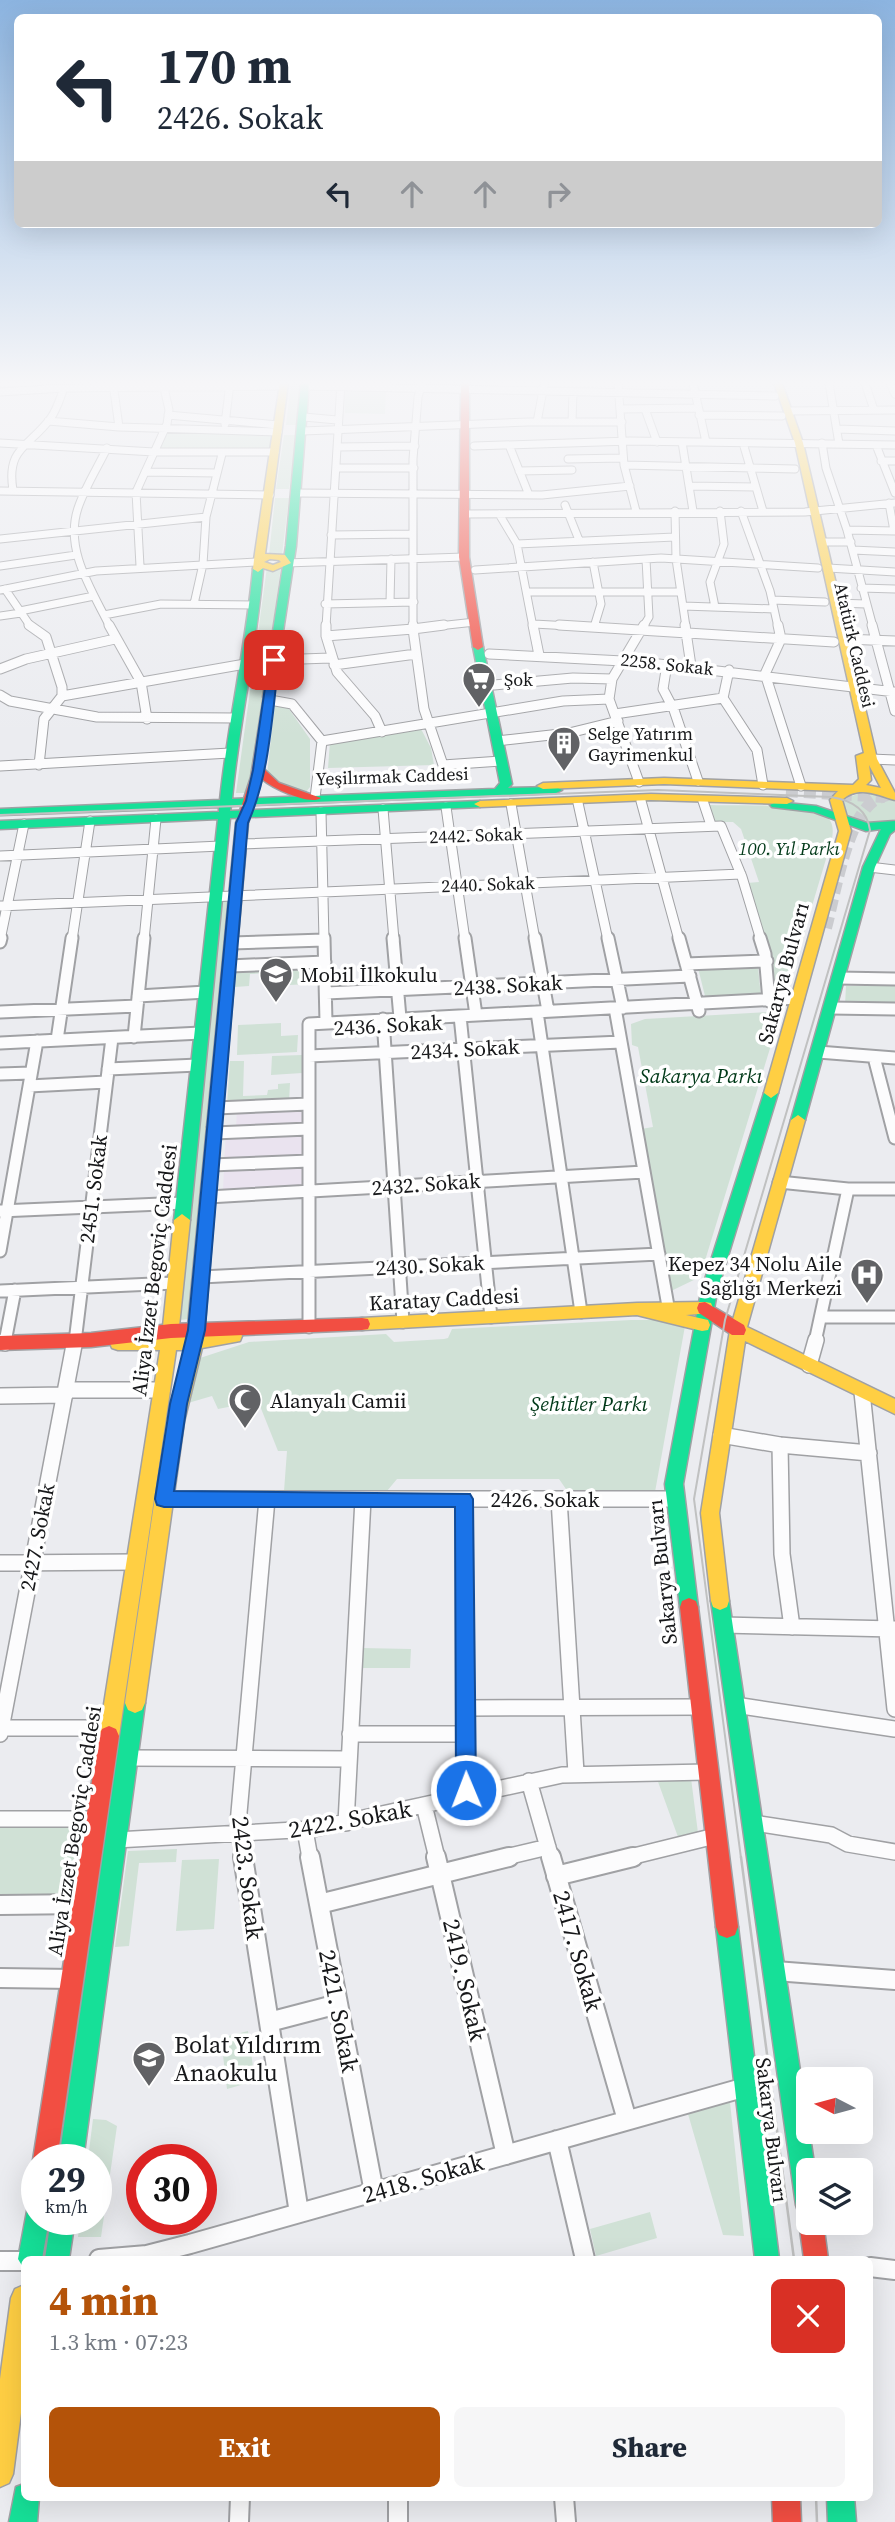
<!DOCTYPE html>
<meta charset="utf-8">
<style>
:root{--surface:#fff;--page:#f6f6f7;--text:#1f2937;--muted:#747a83;--accent:#b45309}
body{margin:0;font-family:"Source Serif 4",serif;background:var(--page);color:var(--text);height:100vh;display:flex;flex-direction:column;font-size:26px;white-space:nowrap}
*{box-sizing:border-box;margin:0}
p{font-size:23px;color:var(--muted)}
.icon{flex:none;width:38px;height:38px;fill:none;stroke:currentColor;stroke-width:2;stroke-linecap:round;stroke-linejoin:round}
.map{position:relative;flex:1;overflow:hidden}
.drawer{position:absolute;left:21px;top:2256px;width:852px;height:245px;display:flex;flex-direction:column;background:var(--surface);border-radius:10px;box-shadow:0 7px 28px #0002}
.drawer>*{flex:none}
.guide{position:absolute;left:14px;top:14px;width:868px;height:214px;border-radius:10px;box-shadow:0 7px 28px #0002;background:#fff;color:var(--text);overflow:hidden}
.needle{width:46px;rotate:276deg}
.fabs{position:absolute;left:796px;top:2067px;display:grid;gap:14px}
.fabs a{display:grid;place-items:center;width:77px;height:77px;border-radius:10px;background:var(--surface);box-shadow:0 7px 28px #0002;font-size:35px}
.speed{position:absolute;left:21px;top:2144px;display:flex;gap:14px;font-size:35px;font-weight:700;text-align:center}
.speed>*{display:grid;place-content:center;width:91px;height:91px;border-radius:50%;background:var(--surface);box-shadow:0 7px 28px #0002;line-height:1}
.speed small{font-size:18px;font-weight:400}
.speed .limit{border:10px solid #d22;background:#fff;color:#111}
.pin{position:absolute;display:grid;place-items:center;width:60px;height:60px;color:#fff;margin:-30px;border-radius:14px;box-shadow:0 4px 10px #0006}
.me{position:absolute;width:77px;margin:-38px;rotate:359deg;stroke-linejoin:round;filter:drop-shadow(0 0 5px #0008)}
.turn{display:flex;align-items:center;gap:24px;height:147px;padding:0 28px;font-size:32px}
.turn .icon{width:91px;height:91px;stroke-width:2.5}
.turn b{display:block;font-size:49px;line-height:60px}
.lanes{display:flex;align-items:center;height:66px;padding:0 28px;background:#0003;justify-content:center;gap:35px;direction:ltr}
.lanes .off{opacity:.35}
.round{display:grid;place-items:center;flex:none;width:74px;height:74px;border-radius:10px;background:var(--page)}
.overview{display:flex;align-items:center;justify-content:space-between;height:119px;padding:0 28px}
h1{font-size:42px;font-weight:800;line-height:52px;color:var(--accent)}
.cta{display:flex;gap:14px;margin-top:auto;padding:14px 28px}
.cta a{flex:1;height:80px;border-radius:10px;background:var(--accent);color:#fff;font-size:28px;font-weight:800;line-height:80px;text-align:center}
.cta a+a{background:var(--page);color:var(--text)}
.map>svg:first-child{display:block}
.commercial{fill:#eae3ef}
.green{fill:#d0e1d6}
.lines{fill:none;stroke-linecap:round;stroke-linejoin:round}
.primary-tunnel{stroke:#cbccd0;stroke-width:12;stroke-dasharray:12 6;stroke-linecap:butt}
.street-far4-casing{stroke:#a0a1a4;stroke-width:9}
.street-far3-casing{stroke:#a0a1a4;stroke-width:11}
.street-far2-casing{stroke:#a0a1a4;stroke-width:15}
.street-far1-casing{stroke:#a0a1a4;stroke-width:18}
.street-casing{stroke:#a0a1a4;stroke-width:22}
.fast-casing{stroke:#a0a1a4;stroke-width:3}
.slow-casing{stroke:#a0a1a4;stroke-width:3}
.jam-casing{stroke:#a0a1a4;stroke-width:3}
.street-far4{stroke:#fcfcfd;stroke-width:7}
.street-far3{stroke:#fcfcfd;stroke-width:9}
.street-far2{stroke:#fcfcfd;stroke-width:11}
.street-far1{stroke:#fcfcfd;stroke-width:15}
.street{stroke:#fcfcfd;stroke-width:18}
.fast{fill:#16e098;fill-rule:evenodd}
.slow{fill:#ffcf43;fill-rule:evenodd}
.jam{fill:#f24e42;fill-rule:evenodd}
.tram-far1{stroke:#c0c1c1;stroke-width:2}
.tram{stroke:#c0c1c1;stroke-width:2.5}
.route{fill:#1a73e8;stroke:#114b97;stroke-width:2}
.labels{text-anchor:middle;dominant-baseline:central;stroke-width:7;stroke-linejoin:round;paint-order:stroke}
.far-street-label{font-size:18px;fill:#17181a;stroke:#fff}
.far-poi-label{font-size:18px;fill:#17181a;stroke:#fff;text-anchor:start}
.far-park-label{font-size:18px;font-style:italic;fill:#003918;stroke:#fff}
.street-label{font-size:21px;fill:#17181a;stroke:#fff}
.poi-label{font-size:21px;fill:#17181a;stroke:#fff;text-anchor:start}
.park-label{font-size:21px;font-style:italic;fill:#003918;stroke:#fff}
.near-street-label{font-size:24px;fill:#17181a;stroke:#fff}
.near-poi-label{font-size:24px;fill:#17181a;stroke:#fff;text-anchor:start}
</style>
<div class="map">
<svg width="895" height="2522" viewBox="0 0 895 2522">
<rect width="100%" height="100%" fill="#ebecf0"/>
<path class="commercial" d="M306 1106V1127L236 1129 237 1109Z
M305 1132V1158L224 1162 226 1135Z
M305 1164V1186L223 1191 224 1167Z"/>
<path class="green" d="M291 383H303L298 425H286Z
M344 390 386 391 385 414 345 413Z
M168 432 270 434V451L160 449Z
M284 435H298L289 489H276Z
M275 498H289L282 555H269Z
M281 566 250 793H236L267 567Z
M275 702H284L310 739V787L306 792 283 786 267 775Z
M421 729 431 748 434 765 328 768 330 742Z
M862 792 889 797 895 802V819C878 828 856 825 843 811V800Z
M707 805C733 806 810 802 828 818 834 824 833 832 832 839L786 993 778 994 747 883 759 882 741 829 733 822H712Z
M220 900H228L190 1319 179 1320Z
M318 965V971L307 972V984L290 985V972L250 974 249 986 235 987 237 968Z
M758 967 761 997 706 1000 698 968Z
M846 986H895V1006L845 1005Z
M769 1012 778 1015 779 1019 700 1277 671 1291 641 1129 653 1127 638 1047 632 1045 631 1024 645 1019Z
M281 1023V1036L298 1035 297 1052 237 1055 238 1025Z
M302 1055V1073L271 1075 272 1056Z
M230 1061H244L243 1096 267 1095 268 1090 278 1089V1084L290 1083 289 1102 227 1104Z
M631 1320H654L685 1326 655 1492H568L559 1479H397L387 1491H284L287 1451H278L258 1401 218 1409 212 1396 188 1403 200 1358 249 1342 386 1334 394 1342 444 1339 448 1338 452 1329Z
M362 1648 411 1649 410 1668H361Z
M691 1778 698 1833 678 1837 657 1779Z
M0 1824H85L73 1901H0Z
M177 1849 176 1862 139 1863 129 1946 115 1947 128 1851Z
M219 1859 214 1929 176 1931 182 1860Z
M248 2031 255 2081 227 2089 221 2038Z
M730 2102 744 2236 723 2235 688 2114Z
M93 2119 106 2120 117 2126 101 2237H78L80 2219H96V2160L88 2159Z
M650 2212 657 2238 596 2256 590 2229Z"/>
<g class="lines">
<path class="primary-tunnel" d="M786 791 885 797
M826 928C835 894 845 828 870 804 876 798 886 795 895 793"/>
<defs>
<path id="street-far4" d="M113 383 119 427
M618 383 624 465 636 511
M693 383 706 442
M829 383 839 444
M865 383 874 410
M890 383 895 394
M305 386 775 396
M64 388 283 386
M0 392 64 388C60 398 57 410 50 419 29 447 6 448 13 490
M621 409 697 408
M645 409 657 442
M788 411 895 410
M168 415 278 425
M699 415 782 416
M304 417 337 420
M48 421 119 427 278 432
M537 422 544 385
M572 422 573 392
M225 424 230 383
M837 429 895 431
M303 431 528 422H622
M682 442 693 511
M0 443 154 452H275
M743 443 763 511
M822 443 826 468 847 530 873 627
M509 445 529 495
M876 445 895 493
M474 446 630 441 895 445
M337 447 415 446
M107 448C98 467 85 487 78 508 64 550 92 590 110 627
M568 459 623 458
M881 461H895
M624 465 795 469
M336 468H414
M519 471 572 470
M145 472 217 473
M689 486 756 487
M0 491 270 495
M296 493 542 495 630 486
M889 503 894 531
M565 505 579 540
M675 511 676 559 686 627
M741 511 770 591 778 627
M464 514 805 512 895 503
M499 514 517 544 533 627
M847 530 895 531
M331 535 413 534
M0 539 206 517
M822 542H851
M517 544 675 537
M853 550 895 552
M593 562 601 604 594 627
M286 563 464 557
M0 566 76 555
M140 566 136 492 167 424 169 410 163 383
M828 568 895 572
M475 570 661 558 818 568
M861 588 895 589
M5 589 31 627
M0 590 96 571 258 562
M527 592H681
M772 600 825 602
M390 602 391 559
M836 603 866 604
M194 604 203 564 206 517 222 454
M325 604 414 602
M683 606 774 609
M715 607 710 582 724 544 720 511
M20 611 94 596
M104 615 161 604 255 605
M0 616 21 613
M534 624 588 627
M326 627 341 383
M413 627V459L418 397 422 383
M429 627 475 622
M643 627 649 617 646 559"/>
<path id="street-far3" d="M29 625 46 637 62 687V696L44 719 39 765
M109 625 141 682 147 719
M326 625V636L413 629V625
M444 625 413 629 424 709 443 765 501 761
M533 625 539 655
M559 625 834 642
M685 625 691 666
M778 625 781 639 765 674 801 786
M872 625 895 711
M326 636 337 672 375 716 382 732
M845 639 895 641
M489 654 642 662 895 692
M274 660 330 658
M667 664 663 689 674 710 698 781
M334 665 416 654
M0 669 26 659 115 639
M729 670 723 698 757 750 763 785
M494 685 573 678 612 679
M0 695 10 701 97 717 236 718
M62 696 245 664
M270 700 292 704 322 741 315 798
M615 714 723 698
M322 741 563 701 609 699
M497 741 569 733 618 721
M871 759 895 760
M0 766 230 753
M639 782 609 699 612 679 644 625
M641 801 679 940
M703 801 711 825
M578 803 608 940
M511 804 535 940
M446 807 465 940
M383 809 394 940
M321 812 324 940
M240 844 721 826 742 877 761 940
M0 856 221 846
M869 867 895 870
M0 906 741 874
M0 940 24 824
M72 940 90 821
M144 940 156 819"/>
<path id="street-far2" d="M324 938 326 1022
M393 938 400 1018
M465 938 476 1015
M535 938 548 1011
M608 938 623 1008
M679 938 699 1011
M760 938 765 954 769 1001
M0 942 1 938
M231 943 324 940
M686 964 767 961
M229 966 325 962
M838 978 895 979
M326 993 690 976
M138 996 206 992
M615 1008 668 1306
M830 1008 895 1009
M0 1012 137 1006
M537 1012 581 1312
M460 1016 491 1317
M383 1019 403 1322
M134 1037 144 938
M57 1040 72 938
M0 1043 201 1033
M818 1052 895 1058
M309 1056 621 1042
M874 1057 895 1138
M108 1069 198 1065
M0 1074 31 1073
M29 1086 106 1082
M216 1108 309 1104
M214 1133 309 1129
M211 1165 309 1161
M779 1182 848 1189H895
M208 1197 644 1172
M0 1211 184 1203
M0 1251 37 1041
M201 1277 659 1254
M0 1291 175 1283
M822 1317H895
M309 1327V1024L798 998
M5 1342 15 1290
M75 1342 112 1038
M815 1342 848 1189"/>
<path id="street-far1" d="M5 1343 6 1340
M809 1365 816 1340
M66 1390H162
M862 1392 895 1709
M0 1396 65 1395
M721 1435 780 1445 869 1453
M780 1445 782 1554 792 1627
M164 1499H674
M464 1499 466 1796
M559 1499 576 1773
M0 1563 136 1562
M723 1625 894 1629
M735 1705 895 1729
M465 1708 699 1707
M1 1728H111
M0 1734 75 1340
M350 1734H466
M127 1758 349 1759
M529 1781 551 1858
M424 1805 437 1858
M0 1819H97
M346 1823 363 1499
M754 1823 831 1835 848 1844 895 1852
M305 1830 310 1858
M116 1840 313 1829 562 1775 707 1772
M243 1858 238 1824 267 1499
M502 1858 548 1847
M626 1858 715 1836"/>
<path id="street" d="M243 1857 299 2213
M310 1857 374 2192
M436 1857 506 2155
M551 1857 627 2120
M556 1876 633 1857
M319 1904 509 1857
M0 1905 84 1904
M775 1971 895 1980
M0 1978 73 1979
M269 2022 338 2004
M557 2140 585 2259
M99 2259 147 2255 190 2244 746 2087
M0 2261H24
M870 2267 895 2270
M398 2497V2522
M564 2497 566 2522
M239 2522 240 2497"/>
<path id="fast" d="M301 383H309L296 546 273 697 268 700 263 697 286 546Z
M258 566 263 569C257 646 239 722 232 799L495 789 500 783 473 647 478 644 483 647 512 784 508 788 556 787 562 790 556 793 231 806 230 811 480 801 486 804 480 807 230 818 190 1220 182 1226 174 1220 218 819 0 829V821L219 812V807L0 815V809L220 800C228 722 246 646 253 569Z
M776 802 816 806 867 823 895 821V830L890 834 875 867 805 1120 798 1125 791 1120 863 867 881 829 866 831 814 812 772 807 770 805Z
M771 1088 778 1093 717 1292 683 1484 698 1607 696 1613 689 1616 682 1613 680 1607 665 1484 701 1292 764 1093Z
M720 1592 727 1595 729 1601 815 2170H808V2217L799 2214 796 2205 711 1601 713 1595Z
M135 1693 142 1696 145 1703 83 2160H59L125 1703 128 1696Z
M727 1916 735 1919 738 1927 779 2259H755L716 1927 719 1919Z
M37 2203V2219H49L42 2259H24V2269L18 2259 28 2206Z
M51 2219H75L69 2259H45Z
M24 2484V2497H39L37 2522H9L16 2487Z
M827 2497H854L856 2522H828Z"/>
<path id="slow" d="M280 383H288L265 554 285 555 291 563 273 571 263 568 258 572 253 569 254 560ZM270 559 279 560 281 562 273 565 264 562Z
M774 383H782L803 443 877 759 895 793V800C877 795 858 785 842 800L851 831 778 1093 771 1098 764 1093 839 831 830 800 838 791 664 784 543 789 537 786 543 783 664 778 853 785 859 779 856 756 864 753 795 443ZM869 765 881 788 866 785 871 780Z
M651 794 787 798 793 801 787 804 651 800 480 807 474 804 480 801Z
M798 1115 805 1120 747 1327 895 1399V1414L745 1341 719 1513 729 1601 727 1607 720 1610 713 1607 711 1601 701 1513 730 1330 791 1120Z
M214 1122 221 1127 204 1335 234 1329 240 1331 242 1336 240 1341 202 1348 184 1422 145 1703 142 1710 135 1713 128 1710 125 1703 166 1422 185 1350H176L119 1736 116 1743 109 1746 102 1743 99 1736 160 1350H118L112 1348 110 1343 112 1338 118 1336H162L174 1220 182 1214 190 1220 178 1336H187L207 1127Z
M705 1302 711 1303 713 1308 711 1313 686 1315 708 1320 710 1325 708 1330 702 1331 637 1315 362 1330 356 1329 354 1324 356 1319 362 1318 637 1303Z
M24 2285V2390L13 2474 9 2483 0 2487V2379L11 2298 15 2289Z"/>
<path id="jam" d="M461 383H469V557L483 647 478 650 473 647 459 557Z
M264 695 273 697 264 769 279 783 321 798C310 806 272 788 262 779L248 823 221 1127 214 1132 207 1127 236 823 251 777Z
M705 1302 744 1325 746 1330 744 1335H732L699 1313 697 1308 699 1303Z
M362 1318 368 1319 370 1324 368 1329 362 1330 171 1338 91 1347 0 1350V1336L91 1333 171 1324Z
M689 1598 696 1601 698 1607 738 1927 735 1935 727 1938 719 1935 716 1927 680 1607 682 1601Z
M109 1726 116 1729 119 1736 57 2160H37V2169L33 2160 99 1736 102 1729Z
M808 2211V2222H823L828 2259H804L799 2222 802 2213Z
M772 2497H800L801 2522H773Z"/>
</defs>
<use href="#street-far4" class="street-far4-casing"/>
<use href="#street-far3" class="street-far3-casing"/>
<use href="#street-far2" class="street-far2-casing"/>
<use href="#street-far1" class="street-far1-casing"/>
<use href="#street" class="street-casing"/>
<use href="#fast" class="fast-casing"/>
<use href="#slow" class="slow-casing"/>
<use href="#jam" class="jam-casing"/>
<use href="#street-far4" class="street-far4"/>
<use href="#street-far3" class="street-far3"/>
<use href="#street-far2" class="street-far2"/>
<use href="#street-far1" class="street-far1"/>
<use href="#street" class="street"/>
<use href="#fast" class="fast"/>
<use href="#slow" class="slow"/>
<use href="#jam" class="jam"/>
<path class="tram-far1" d="M0 815 658 790 831 797C851 800 867 809 870 830L725 1320 694 1499 741 1858"/>
<path class="tram" d="M741 1857 794 2259
M816 2497 817 2522"/>
</g>
<linearGradient id="sky" x2="0" y2="1"><stop stop-color="#8cb4e0"/><stop offset="0.52" stop-color="#f6f6f8"/><stop offset="1" stop-color="#f6f6f8" stop-opacity="0"/></linearGradient>
<rect width="895" height="736" fill="url(#sky)"/>
<path class="route" d="M274 656 279 660C272 714 270 773 248 823L205 1330 187 1404 174 1491 470 1494 473 1499 476 1790 473 1797 466 1800 459 1797 456 1790 455 1507H164L157 1505 155 1499 170 1404 188 1330 236 823 246 801 253 770 269 660Z"/>
<defs>
<symbol id="supermarket-pin" viewBox="-11 -11 22 30"><path d="M0 17L-7.5 6A9.5 9.5 0 1 1 7.5 6Z" fill="#616265" stroke="#fff"/><path d="M-6-5.5h2.5l.6 2H6L4.5 2H-2.5L-4.4-4H-6ZM-1.5 3.2a1.3 1.3 0 1 0 .1 0ZM3 3.2a1.3 1.3 0 1 0 .1 0Z" fill="#fff"/></symbol>
<symbol id="building-pin" viewBox="-11 -11 22 30"><path d="M0 17L-7.5 6A9.5 9.5 0 1 1 7.5 6Z" fill="#616265" stroke="#fff"/><path d="M-4-6H4V6H1V3H-1V6H-4ZM-2.5-4.3h1.7v1.8h-1.7ZM.8-4.3h1.7v1.8H.8ZM-2.5-1h1.7V.8h-1.7ZM.8-1h1.7V.8H.8Z" fill="#fff"/></symbol>
<symbol id="school-pin" viewBox="-11 -11 22 30"><path d="M0 17L-7.5 6A9.5 9.5 0 1 1 7.5 6Z" fill="#616265" stroke="#fff"/><path d="M0-5L7-2L0 1L-7-2ZM-4 1L0 2.5L4 1V4Q0 6-4 4Z" fill="#fff"/></symbol>
<symbol id="hospital-pin" viewBox="-11 -11 22 30"><path d="M0 17L-7.5 6A9.5 9.5 0 1 1 7.5 6Z" fill="#616265" stroke="#fff"/><path d="M-5-5h3v3.5h4V-5h3V5h-3V1.5h-4V5h-3Z" fill="#fff"/></symbol>
<symbol id="mosque-pin" viewBox="-11 -11 22 30"><path d="M0 17L-7.5 6A9.5 9.5 0 1 1 7.5 6Z" fill="#616265" stroke="#fff"/><path d="M3.5-4.9A6 6 0 1 0 3.5 4.9A5 5 0 1 1 3.5-4.9Z" fill="#fff"/></symbol>
</defs>
<g fill-rule="evenodd">
<use href="#supermarket-pin" x="460" y="660" width="38" height="52"/>
<use href="#building-pin" x="545" y="724" width="38" height="52"/>
<use href="#school-pin" x="257" y="955" width="38" height="52"/>
<use href="#hospital-pin" x="848" y="1256" width="38" height="52"/>
<use href="#mosque-pin" x="226" y="1381" width="38" height="52"/>
<use href="#school-pin" x="130" y="2039" width="38" height="52"/>
</g>
<g class="labels">
<g class="far-street-label">
<text transform="translate(855 645) rotate(77)">Atatürk Caddesi</text>
<text transform="translate(667 664) rotate(6)">2258. Sokak</text>
<text transform="translate(392 776) rotate(-2)">Yeşilırmak Caddesi</text>
<text transform="translate(476 835) rotate(-2)">2442. Sokak</text>
<text transform="translate(488 884) rotate(-2)">2440. Sokak</text>
</g>
<g class="far-poi-label">
<text x="504" y="679">Şok</text>
<text x="588" y="733">Selge Yatırım<tspan x="588" dy="21">Gayrimenkul</tspan></text>
</g>
<g class="far-park-label">
<text x="789" y="848">100. Yıl Parkı</text>
</g>
<g class="street-label">
<text transform="translate(783 973) rotate(-75)">Sakarya Bulvarı</text>
<text transform="translate(508 985) rotate(-3)">2438. Sokak</text>
<text transform="translate(388 1025) rotate(-3)">2436. Sokak</text>
<text transform="translate(465 1049) rotate(-3)">2434. Sokak</text>
<text transform="translate(426 1184) rotate(-4)">2432. Sokak</text>
<text transform="translate(93 1189) rotate(-83)">2451. Sokak</text>
<text transform="translate(430 1265) rotate(-3)">2430. Sokak</text>
<text transform="translate(154 1270) rotate(-83)">Aliya İzzet Begoviç Caddesi</text>
<text transform="translate(444 1299) rotate(-3)">Karatay Caddesi</text>
<text x="545" y="1499">2426. Sokak</text>
<text transform="translate(37 1537) rotate(-79)">2427. Sokak</text>
<text transform="translate(662 1572) rotate(-96)">Sakarya Bulvarı</text>
<text transform="translate(74 1831) rotate(-81)">Aliya İzzet Begoviç Caddesi</text>
<text transform="translate(772 2130) rotate(83)">Sakarya Bulvarı</text>
</g>
<g class="poi-label">
<text x="300" y="974">Mobil İlkokulu</text>
<text x="842" y="1263" text-anchor="end">Kepez 34 Nolu Aile<tspan x="842" dy="24">Sağlığı Merkezi</tspan></text>
<text x="270" y="1400">Alanyalı Camii</text>
</g>
<g class="park-label">
<text x="701" y="1075">Sakarya Parkı</text>
<text x="589" y="1403">Şehitler Parkı</text>
</g>
<g class="near-street-label">
<text transform="translate(350 1819) rotate(-10)">2422. Sokak</text>
<text transform="translate(248 1878) rotate(83)">2423. Sokak</text>
<text transform="translate(578 1951) rotate(74)">2417. Sokak</text>
<text transform="translate(465 1980) rotate(77)">2419. Sokak</text>
<text transform="translate(339 2011) rotate(79)">2421. Sokak</text>
<text transform="translate(423 2178) rotate(-16)">2418. Sokak</text>
</g>
<g class="near-poi-label">
<text x="174" y="2044">Bolat Yıldırım<tspan x="174" dy="28">Anaokulu</tspan></text>
</g>
</g>
</svg>
<div class="fabs">
<a><svg class="needle" viewBox="-14 -14 28 28"><path d="M0-13l5 13h-10z" fill="#e53935"/><path d="M0 13l5-13h-10z" fill="#747a83"/></svg></a>
<a><svg class="icon" aria-label="layers" viewBox="0 0 24 24"><path d="M12 4l9 5-9 5-9-5zM3 14l9 5 9-5"/></svg></a>
</div>
<div class="speed"><div>29<small>km/h</small></div><div class="limit">30</div></div>
<div class="pin" style="left:274px;top:660px;background:#d93025"><svg class="icon" aria-label="arrive" viewBox="0 0 24 24"><path d="M6 21V4h12l-3 4 3 4H6"/></svg></div>
<svg class="me" style="left:466px;top:1790px" viewBox="-20 -20 40 40"><circle r="17" fill="#1a73e8" stroke="#fff" stroke-width="3"/><path d="M0-11L8 9 0 5-8 9z" fill="#fff"/></svg>
<div class="guide">
<div class="turn"><svg class="icon" aria-label="left" viewBox="0 0 24 24"><path d="M17 20v-9H6M10 6l-5 5 5 5"/></svg><div><b>170 m</b>2426. Sokak</div></div>
<div class="lanes"><svg class="icon" aria-label="left" viewBox="0 0 24 24"><path d="M17 20v-9H6M10 6l-5 5 5 5"/></svg><svg class="icon off" aria-label="ahead" viewBox="0 0 24 24"><path d="M12 20V5M6 11l6-6 6 6"/></svg><svg class="icon off" aria-label="ahead" viewBox="0 0 24 24"><path d="M12 20V5M6 11l6-6 6 6"/></svg><svg class="icon off" aria-label="right" viewBox="0 0 24 24"><path d="M7 20v-9h11M14 6l5 5-5 5"/></svg></div>
</div>
<section class="drawer">
<div class="overview"><div><h1>4 min</h1><p>1.3 km · 07:23</p></div><a class="round" style="background:#d93025;color:#fff"><svg class="icon" aria-label="close" viewBox="0 0 24 24"><path d="M6 6l12 12M18 6L6 18"/></svg></a></div>
<div class="cta"><a>Exit</a><a>Share</a></div>
</section>
</div>
